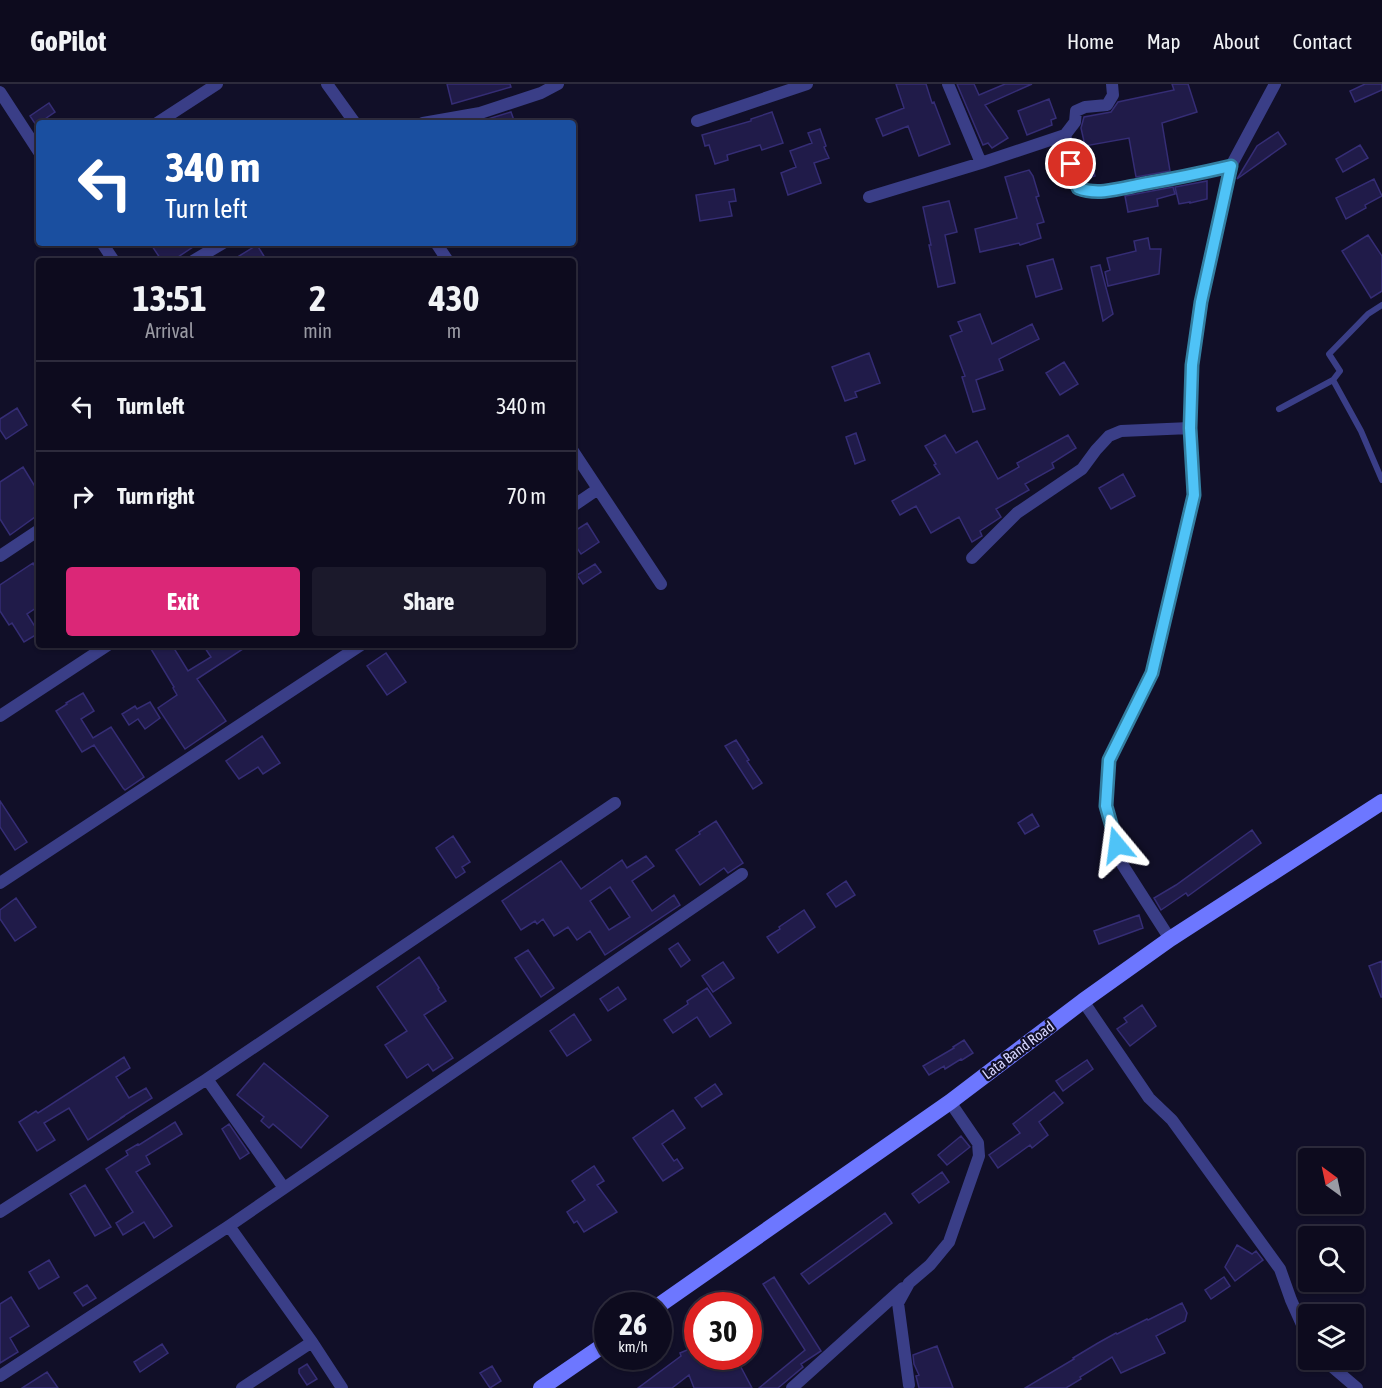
<!DOCTYPE html>
<style>
:root{--surface:#0d0b1e;--page:#1b192b;--text:#f1f3f6;--muted:#9a9ba4;--line:#2d2b3c;--accent:#db2777}
body{margin:0;font-family:"Asap Condensed",sans-serif;background:var(--page);color:var(--text);height:100vh;display:flex;flex-direction:column;font-size:22px;white-space:nowrap}
*{box-sizing:border-box;margin:0}
p{font-size:20px;color:var(--muted)}
.icon{flex:none;width:33px;height:33px;fill:none;stroke:currentColor;stroke-width:2;stroke-linecap:round;stroke-linejoin:round}
.map{position:relative;flex:1;overflow:hidden}
.sheet{position:absolute;left:36px;top:174px;width:540px;height:390px;display:flex;flex-direction:column;background:var(--surface);border-radius:6px;box-shadow:0 2px 4px #0004,0 0 0 2px var(--line)}
.sheet>*{flex:none}
.banner{position:absolute;left:36px;top:36px;width:540px;height:126px;border-radius:6px;box-shadow:0 2px 4px #0004,0 0 0 2px var(--line);background:#1a4fa0;color:#fff;overflow:hidden}
.needle{width:39px;rotate:327deg}
.buttons{position:absolute;left:1298px;top:1064px;display:grid;gap:12px}
.buttons a{display:grid;place-items:center;width:66px;height:66px;border-radius:6px;background:var(--surface);box-shadow:0 2px 4px #0004,0 0 0 2px var(--line);font-size:30px}
.speed{position:absolute;left:594px;top:1208px;display:flex;gap:12px;font-size:30px;font-weight:700;text-align:center}
.speed>*{display:grid;place-content:center;width:78px;height:78px;border-radius:50%;background:var(--surface);box-shadow:0 2px 4px #0004,0 0 0 2px var(--line);line-height:1}
.speed small{font-size:15px;font-weight:400}
.speed .limit{border:9px solid #d22;background:#fff;color:#111}
.pin{position:absolute;display:grid;place-items:center;width:51px;height:51px;color:#fff;margin:-26px;border:3px solid #fff;border-radius:50%;box-shadow:0 2px 6px #0007}
.me{position:absolute;width:66px;margin:-33px;rotate:344deg;stroke-linejoin:round;filter:drop-shadow(0 0 4px #0008)}
.turn{display:flex;align-items:center;gap:21px;height:126px;padding:0 30px;font-size:27px}
.turn .icon{width:78px;height:78px;stroke-width:2.5}
.turn b{display:block;font-size:42px;line-height:51px}
.eta{display:flex;justify-content:space-evenly;align-items:center;height:102px;text-align:center}
.eta b{font-size:36px;font-weight:700;line-height:42px}
.primary-button{display:flex;gap:12px;margin-top:auto;padding:12px 30px}
.primary-button a{flex:1;height:69px;border-radius:6px;background:var(--accent);color:#fff;font-size:24px;font-weight:700;line-height:69px;text-align:center}
.primary-button a+a{background:var(--page);color:var(--text)}
ul{padding:0;list-style:none}
li{display:flex;align-items:center;gap:18px;height:90px;padding:0 30px;border-top:2px solid var(--line)}
li div{flex:1}
li b{display:block;font-size:22px}
li em{font-style:normal}
header{display:flex;align-items:center;gap:36px;box-sizing:border-box;height:84px;padding:0 30px;background:var(--surface);border-bottom:2px solid var(--line)}
header strong{font-size:28px}
nav{display:flex;gap:33px;margin-inline-start:auto;font-size:21px}
.map>svg:first-child{display:block}
.building{fill:#201b49;stroke:#352d75;stroke-width:1.5;fill-rule:evenodd}
.lines{fill:none;stroke-linecap:round;stroke-linejoin:round}
.lane{stroke:#3a3e87;stroke-width:6}
.street{stroke:#3a3e87;stroke-width:12}
.secondary{stroke:#6d77ff;stroke-width:16}
.route-casing{stroke:#337fa1;stroke-width:15}
.route{stroke:#4fc3f7;stroke-width:10}
.labels{text-anchor:middle;dominant-baseline:central;stroke-width:4.5;stroke-linejoin:round;paint-order:stroke}
.street-label{font-size:15px;fill:#d7d6ff;stroke:#110f28}
</style>
<header>
<strong>GoPilot</strong>
<nav><a>Home</a><a>Map</a><a>About</a><a>Contact</a></nav>
</header>
<div class="map">
<svg width="1382" height="1304" viewBox="0 0 1382 1304">
<rect width="100%" height="100%" fill="#110f28"/>
<path class="building" d="M447 0H510L511 3 452 20Z
M896 0H926L932 19 934 18 950 60 919 72 908 42 883 52 876 35 904 24Z
M957 0H974L979 11 1005 0H1032L985 21 1008 54 992 64 988 59 983 61Z
M1172 0H1188L1197 28 1162 39 1170 87 1136 93 1129 54 1085 62 1081 44 1084 33 1111 28 1118 18 1174 6Z
M1365 0H1382V6L1355 18 1350 7Z
M1049 15 1056 34 1051 36 1052 41 1027 51 1018 27Z
M49 19 55 28 36 41 30 32Z
M511 28 515 39H481V37Z
M772 28 783 59 762 66 760 61 727 71 728 76 715 80 709 61 705 62 702 51 751 37V35Z
M820 45 826 62 824 63 829 74 814 79 821 99 788 111 781 89 796 83 790 67 812 59 808 49Z
M1278 48 1286 60 1237 95 1257 62Z
M1360 61 1368 74 1343 88 1336 75Z
M1089 64 1095 92 1084 95 1077 66Z
M1029 86 1033 92 1039 112 1036 113 1044 138 1037 140 1041 154 1020 161 1019 159 980 168 975 145 1017 134 1005 93Z
M1374 95 1382 112 1365 121 1366 124 1346 135 1336 114Z
M1207 97V115L1190 119V118L1179 120 1175 103Z
M1173 103 1175 110 1157 115 1158 122 1128 128 1125 112Z
M734 105 736 117 729 118 732 132 700 137 696 111Z
M949 117 957 148 945 151 955 199 938 203 929 161H931L923 123Z
M1368 151 1382 172V207L1371 214 1342 167Z
M1148 154 1150 165H1161L1159 190 1108 202 1105 188 1110 186 1107 174 1136 167 1134 157Z
M150 159H199L172 177H162Z
M257 161 267 177H231Z
M1053 175 1062 205 1036 213 1027 182Z
M1100 181 1113 230 1103 237 1091 183Z
M980 230 992 260 1032 240 1039 255 999 275 1003 286 976 296 985 325 973 328 962 293 965 292 950 252 962 247 958 238Z
M869 269 880 299 855 308 857 313 845 317 832 283Z
M1064 278 1078 300 1060 311 1046 289Z
M17 324 27 341 6 355 0 346V335Z
M856 349 865 376 855 380 846 353Z
M945 351 956 369 977 357 998 395 1019 383 1017 379 1068 351 1076 364 1052 379 1054 384 1025 400 1029 406 996 425 1001 433 980 447 982 452 972 458 959 433 931 449 916 422 900 431 892 417 940 390 934 381 936 380 925 362Z
M23 383 39 409V430L10 451 0 435V398Z
M1123 390 1135 412 1111 425 1099 404Z
M587 439 599 458 581 470 573 458V448Z
M33 479 39 489V522L27 530 39 549 24 558 12 539 9 541 0 527V501Z
M595 480 601 488 583 500 577 491Z
M158 561H172L188 587 211 573 203 561H249L197 595 226 637 185 665 158 624 177 611 173 604 174 603 151 565Z
M386 569 406 598 387 611 367 582Z
M83 609 94 627 81 635 93 654 111 643 144 693 125 706 123 704 94 661 82 668 56 627 67 620 66 619Z
M150 618 160 634 145 645 138 635 129 641 122 630 135 622 137 625Z
M262 652 280 679 263 690 258 683 239 695 226 677Z
M736 656 749 676 747 677 762 699 753 705 725 662Z
M0 717 27 758 15 766 0 743Z
M1032 730 1039 742 1025 750 1018 739Z
M716 737 743 779 728 789 724 784 700 801 676 766 700 750 699 748Z
M1252 746 1261 759 1188 812 1186 809 1161 826 1154 814 1176 801Z
M453 752 470 778 462 783 465 788 456 794 436 764Z
M646 772 654 782 632 797 652 827 674 811 680 821 605 871 590 847 577 856 568 843 554 852 543 835 537 840 535 837 521 846 502 817 561 777 581 805 622 776 627 784ZM610 803 630 833 609 846 590 817Z
M846 797 855 811 836 823 827 810Z
M16 814 36 843 15 857 0 835V826Z
M804 826 815 843 778 869 767 853 780 845 779 843Z
M1139 831 1143 844 1099 860 1094 847Z
M678 859 690 876 681 883 669 865Z
M528 866 554 904 541 913 515 874Z
M419 873 439 904 438 905 446 917 424 931 453 974 433 987 428 980 407 994 385 961 407 947 377 903Z
M1382 877V913H1381L1369 882Z
M723 878 734 894 713 908 702 892Z
M618 903 626 915 608 927 600 915Z
M707 904 731 939 710 953 697 933 673 949 664 936 688 920 687 917Z
M1142 921 1156 942 1130 962 1117 945 1127 938 1124 934Z
M574 930 591 956 567 972 550 947Z
M964 956 973 969 962 976 961 975 945 985 944 982 929 991 923 982 954 964 953 963Z
M124 973 130 984 116 993 129 1014 146 1004 152 1014 122 1033H123L88 1056 69 1024 44 1039 55 1056 37 1067 19 1038 36 1027 38 1029Z
M1087 976 1093 985 1063 1007 1056 997Z
M264 979 328 1032 301 1064 273 1040 269 1044 261 1037 264 1033 237 1011Z
M715 1000 722 1010 702 1023 695 1014Z
M1054 1008 1063 1019 1039 1038 1048 1051 1032 1064 1030 1061 998 1084 989 1071 1020 1049 1013 1040Z
M673 1026 685 1044 662 1060 674 1077 677 1075 683 1084 663 1097 633 1054Z
M175 1038 182 1050 146 1072 150 1080 136 1088 172 1142 154 1154 144 1138 123 1151 116 1139 133 1128 106 1085 128 1071 126 1067 138 1060 139 1061Z
M229 1040 249 1069 240 1075 222 1045Z
M961 1052 970 1063 947 1081 938 1071Z
M594 1082 604 1097 597 1101 617 1128 584 1148 577 1137 574 1139 567 1128 585 1116 572 1097Z
M942 1088 949 1098 919 1119 912 1110Z
M85 1101 111 1143 95 1152 70 1110Z
M885 1129 892 1139 809 1200 801 1190Z
M1237 1161 1252 1170 1256 1167 1263 1176 1235 1197 1225 1183Z
M49 1176 59 1193 39 1205 29 1188Z
M774 1193 821 1267 801 1280 803 1283 778 1304H759L805 1266 763 1200Z
M1224 1193 1230 1202 1211 1215 1205 1206Z
M87 1201 96 1214 83 1222 74 1209Z
M11 1213 29 1242 10 1254 18 1268 0 1279V1220Z
M1182 1219 1187 1229 1185 1237 1156 1252 1165 1269 1121 1289 1112 1273 1080 1293 1081 1295 1066 1304H1025L1074 1275 1073 1274 1098 1259 1116 1249 1117 1250 1147 1235 1148 1236Z
M162 1260 168 1269 140 1288 134 1278Z
M937 1262 953 1304H919L916 1292 919 1291 914 1280 913 1271Z
M692 1264 695 1272H735L752 1304H694L689 1291 672 1304H638L681 1272 680 1269Z
M307 1280 317 1295 307 1301 299 1289V1285Z
M492 1282 501 1297 490 1304 480 1289Z
M47 1288 58 1304H22Z"/>
<g class="lines">
<path class="lane" d="M1333 296 1361 347 1382 396
M1279 325 1333 296 1340 287 1329 270 1368 230 1382 221"/>
<path class="street" d="M327 0 355 39
M948 0 981 79
M1112 0 1113 11 1107 21 1085 23 1076 27 1075 38 1065 51 1078 104C1098 112 1122 104 1143 100 1172 95 1201 89 1231 82
M0 8 39 68
M697 37 807 0
M157 39 217 0
M423 39 480 29 541 9 558 0
M869 113 981 79 1065 51
M102 159 114 177
M436 159 448 177
M193 177 223 159
M573 367 661 500
M573 422 598 405
M0 472 39 446
M972 474 1017 429 1082 385 1096 366 1109 352 1121 347 1190 344
M0 632 108 561
M0 799 361 561
M1170 855 1122 780 1106 722 1109 676 1152 589 1193 411 1190 344 1192 281 1201 218 1231 82 1275 0
M1083 917 1149 1014 1172 1036 1280 1185 1291 1216 1308 1254
M207 995 284 1104
M0 1128 207 995 615 719
M229 1142 312 1258 342 1304
M1323 1275 1357 1304
M0 1292 229 1142 742 790
M909 1301 898 1219 909 1199 930 1181 949 1158 979 1072 978 1059 950 1018
M242 1304 312 1258
M792 1304 903 1204"/>
<path class="secondary" d="M658 1222 950 1018 1083 917 1170 855 1382 718
M541 1304 608 1258"/>
</g>
<g class="lines">
<defs>
<path id="route" d="M1071 80 1078 104C1098 112 1122 104 1143 100 1172 95 1201 89 1231 82L1201 218 1192 281 1190 344 1194 411 1152 589 1109 676 1106 722 1117 761"/>
</defs>
<use href="#route" class="route-casing"/>
<use href="#route" class="route"/>
</g>
<g class="labels">
<g class="street-label">
<text transform="translate(1018 966) rotate(-37)">Lata Band Road</text>
</g>
</g>
</svg>
<div class="buttons">
<a><svg class="needle" viewBox="-14 -14 28 28"><path d="M0-13l5 13h-10z" fill="#e53935"/><path d="M0 13l5-13h-10z" fill="#9a9ba4"/></svg></a>
<a><svg class="icon" aria-label="search" viewBox="0 0 24 24"><circle cx="10" cy="10" r="6"/><path d="M15 15l6 6"/></svg></a>
<a><svg class="icon" aria-label="layers" viewBox="0 0 24 24"><path d="M12 4l9 5-9 5-9-5zM3 14l9 5 9-5"/></svg></a>
</div>
<div class="speed"><div>26<small>km/h</small></div><div class="limit">30</div></div>
<div class="pin" style="left:1071px;top:80px;background:#d93025"><svg class="icon" aria-label="arrive" viewBox="0 0 24 24"><path d="M6 21V4h12l-3 4 3 4H6"/></svg></div>
<svg class="me" style="left:1117px;top:761px" viewBox="-20 -20 40 40"><path d="M0-17L14 15 0 8-14 15z" fill="#4fc3f7" stroke="#fff" stroke-width="4"/></svg>
<div class="banner">
<div class="turn"><svg class="icon" aria-label="left" viewBox="0 0 24 24"><path d="M17 20v-9H6M10 6l-5 5 5 5"/></svg><div><b>340 m</b>Turn left</div></div>
</div>
<section class="sheet">
<div class="eta">
<div><b>13:51</b><p>Arrival</p></div>
<div><b>2</b><p>min</p></div>
<div><b>430</b><p>m</p></div>
</div>
<ul>
<li><svg class="icon" aria-label="left" viewBox="0 0 24 24"><path d="M17 20v-9H6M10 6l-5 5 5 5"/></svg><div><b>Turn left</b></div><em>340 m</em></li>
<li><svg class="icon" aria-label="right" viewBox="0 0 24 24"><path d="M7 20v-9h11M14 6l5 5-5 5"/></svg><div><b>Turn right</b></div><em>70 m</em></li>
</ul>
<div class="primary-button"><a>Exit</a><a>Share</a></div>
</section>
</div>
